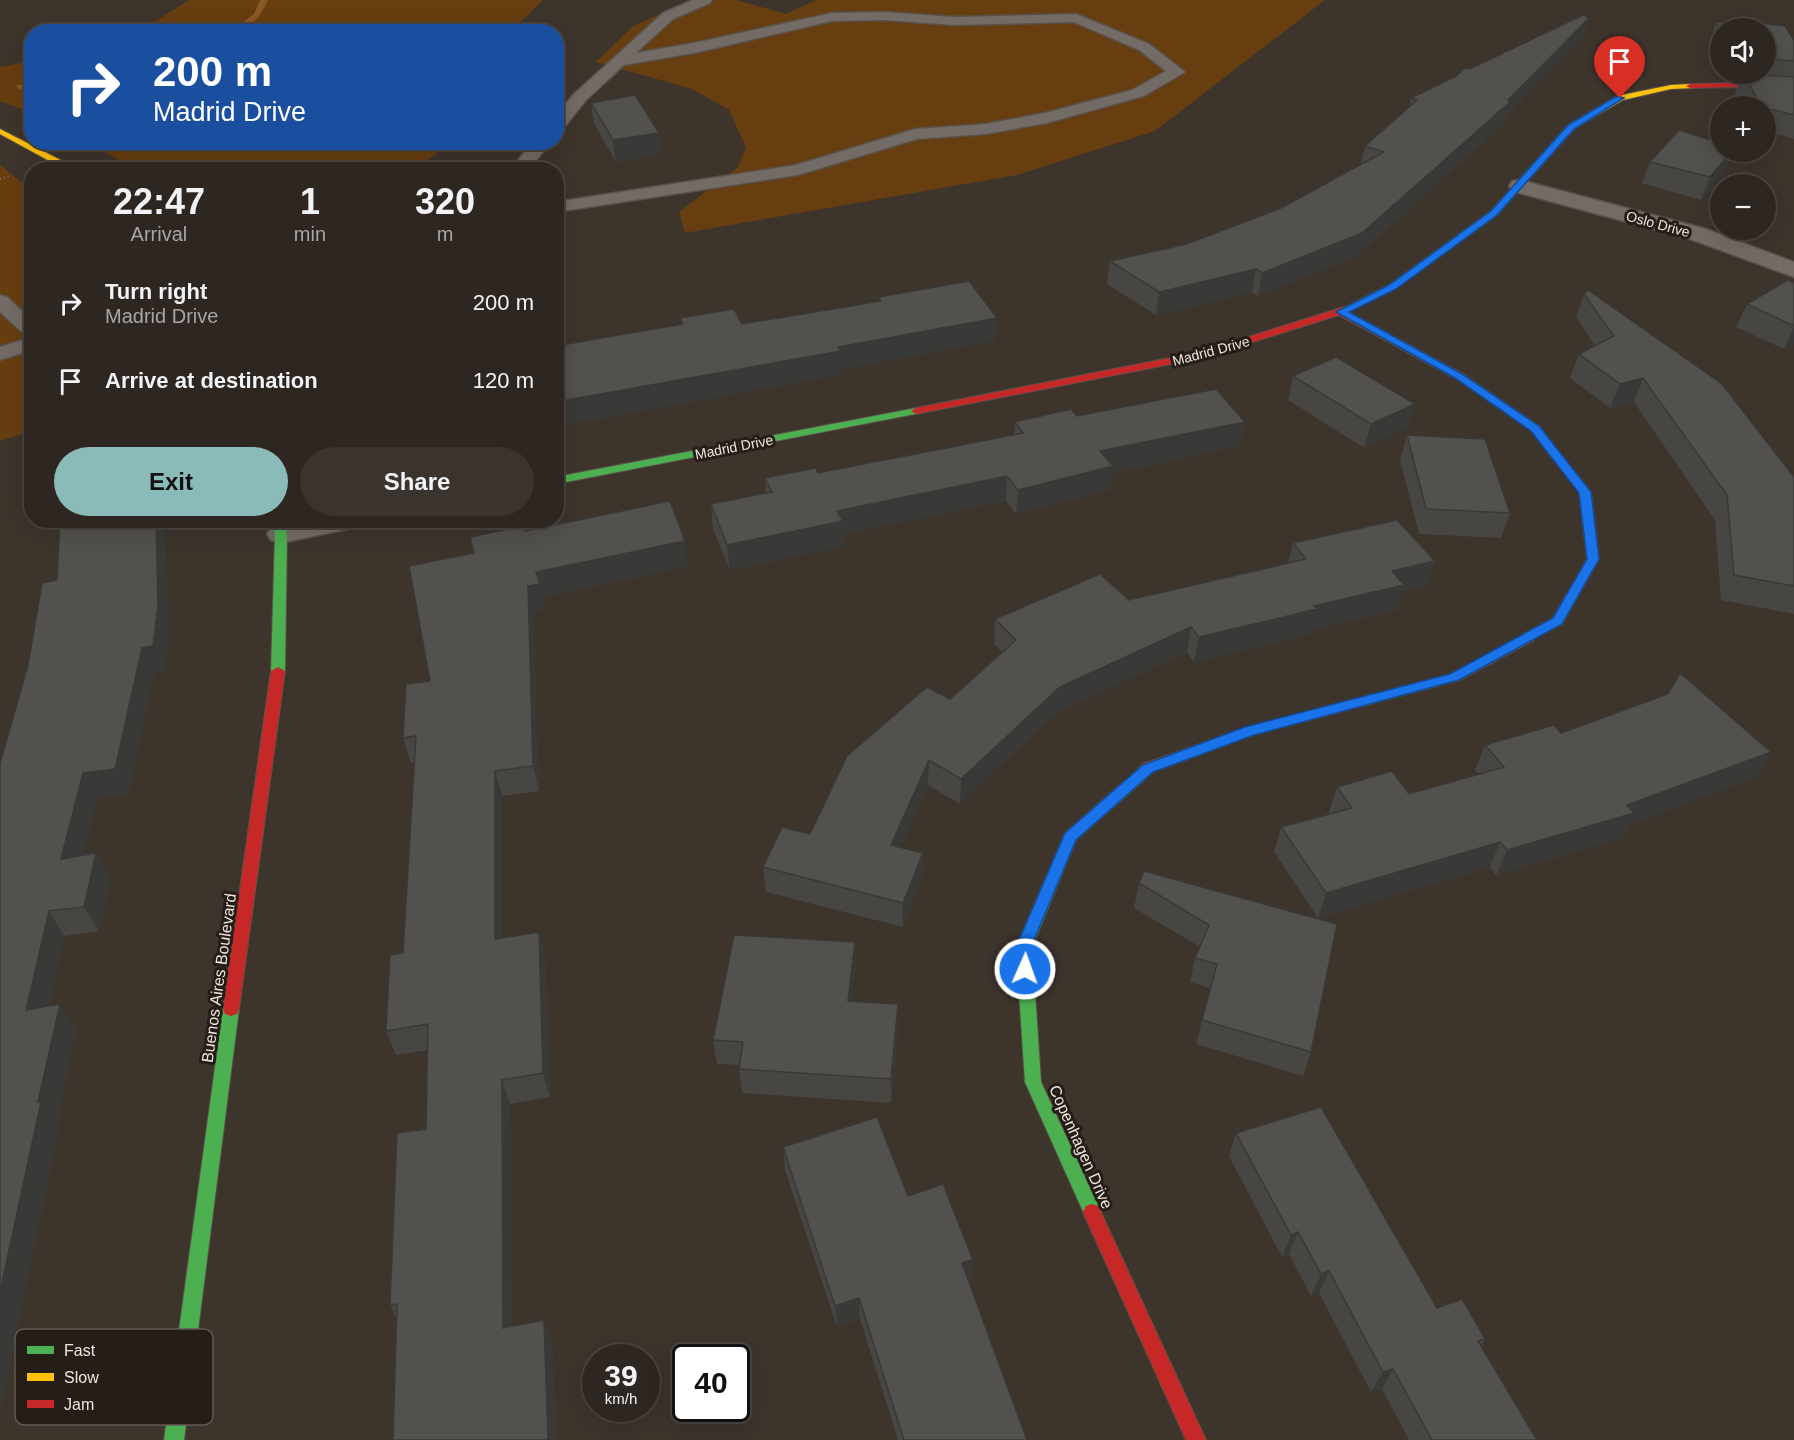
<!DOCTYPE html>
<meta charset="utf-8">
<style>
:root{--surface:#2e2721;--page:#3a332e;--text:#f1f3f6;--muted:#a7a5a5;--line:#49443f;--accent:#8bbbb9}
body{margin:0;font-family:Arial,sans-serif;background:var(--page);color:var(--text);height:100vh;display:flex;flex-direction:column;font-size:22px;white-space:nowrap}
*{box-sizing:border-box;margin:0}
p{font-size:20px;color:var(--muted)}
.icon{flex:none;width:33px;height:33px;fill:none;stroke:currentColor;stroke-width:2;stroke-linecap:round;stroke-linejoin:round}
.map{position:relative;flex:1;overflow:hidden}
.panel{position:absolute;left:24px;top:162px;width:540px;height:366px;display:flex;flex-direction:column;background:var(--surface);border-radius:24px;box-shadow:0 6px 24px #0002,0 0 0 2px var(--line)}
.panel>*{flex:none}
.banner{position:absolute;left:24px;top:24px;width:540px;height:126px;border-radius:24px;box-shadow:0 6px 24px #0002,0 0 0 2px var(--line);background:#1a4fa0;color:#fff;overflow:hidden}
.fabs{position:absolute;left:1710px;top:18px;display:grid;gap:12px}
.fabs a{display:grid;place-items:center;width:66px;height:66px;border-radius:50%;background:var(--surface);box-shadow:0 6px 24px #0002,0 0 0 2px var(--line);font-size:30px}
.speed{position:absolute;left:582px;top:1344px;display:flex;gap:12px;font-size:30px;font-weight:700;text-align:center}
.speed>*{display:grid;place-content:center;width:78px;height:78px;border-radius:50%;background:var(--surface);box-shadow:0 6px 24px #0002,0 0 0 2px var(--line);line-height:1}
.speed small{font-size:15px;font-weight:400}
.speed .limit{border:3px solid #111;border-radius:9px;background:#fff;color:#111}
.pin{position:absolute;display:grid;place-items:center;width:51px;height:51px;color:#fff;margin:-62px -26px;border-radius:50% 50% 50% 0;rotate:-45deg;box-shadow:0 0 6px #0007}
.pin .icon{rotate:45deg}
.me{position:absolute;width:66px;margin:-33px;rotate:2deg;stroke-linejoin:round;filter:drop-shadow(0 0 4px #0008)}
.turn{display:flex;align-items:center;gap:21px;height:126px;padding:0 30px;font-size:27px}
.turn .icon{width:78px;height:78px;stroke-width:2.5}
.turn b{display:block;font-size:42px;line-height:51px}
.eta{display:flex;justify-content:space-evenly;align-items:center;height:102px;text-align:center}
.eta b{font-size:36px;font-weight:700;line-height:42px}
.action{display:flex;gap:12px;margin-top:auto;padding:12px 30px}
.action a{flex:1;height:69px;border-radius:36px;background:var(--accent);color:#111;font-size:24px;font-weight:700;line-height:69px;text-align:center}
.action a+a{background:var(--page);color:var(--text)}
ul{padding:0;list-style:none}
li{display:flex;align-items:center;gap:18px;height:78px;padding:0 30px}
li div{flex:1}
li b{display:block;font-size:22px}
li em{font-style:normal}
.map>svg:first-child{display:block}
.green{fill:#673e10}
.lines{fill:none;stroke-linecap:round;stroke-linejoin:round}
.stream{fill:#8a5822;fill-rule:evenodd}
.lane-casing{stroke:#595049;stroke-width:3}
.street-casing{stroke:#595049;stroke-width:3}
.fast-casing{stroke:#595049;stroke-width:2}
.slow-casing{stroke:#595049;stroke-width:2}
.jam-casing{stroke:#595049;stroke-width:2}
.path{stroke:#78726d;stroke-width:2;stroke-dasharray:1 3;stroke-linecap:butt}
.lane{fill:#736b65;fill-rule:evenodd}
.street{fill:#736b65;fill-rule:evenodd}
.fast{fill:#4caf50;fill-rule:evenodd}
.slow{fill:#ffc107;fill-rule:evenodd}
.jam{fill:#c62828;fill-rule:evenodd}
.wall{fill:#474643}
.shaded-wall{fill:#393937}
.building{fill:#52514e;stroke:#393937;stroke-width:1.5}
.route{fill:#1a73e8;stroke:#114b97;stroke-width:1.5}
.labels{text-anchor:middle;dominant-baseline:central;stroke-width:6;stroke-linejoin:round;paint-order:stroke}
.far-street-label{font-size:14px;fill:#f0e5dc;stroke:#251d17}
.street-label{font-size:16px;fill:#f0e5dc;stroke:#251d17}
.key{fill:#251d17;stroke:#625952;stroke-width:1.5}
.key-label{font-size:16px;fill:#f0e5dc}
</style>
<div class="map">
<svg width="1794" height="1440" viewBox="0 0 1794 1440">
<rect width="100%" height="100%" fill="#3d342c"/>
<path class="green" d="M189 0H543L513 29 515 31H140Z
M689 0H736L786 14 816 0H1325L1155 131 1017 175 685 233 679 212 738 167 746 147 729 110 692 89 596 62 632 27Z
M31 61H32L31 113 0 101V67Z
M90 143H448L416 170 134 169Z
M0 165 32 190 31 431 0 441Z"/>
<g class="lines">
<path class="stream" d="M260 0H268C261 16 249 32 230 32L254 14Z
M32 81V87L20 89 16 86Z"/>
<defs>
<path id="lane" d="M693 0H712L710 3 673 19 636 53 699 42 832 13 884 12 955 17 1076 14 1149 44 1185 72 1144 96 1047 123 986 134 917 139 798 175 556 212V202L796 165 915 129 986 124 1045 113 1132 90 1166 71 1139 50 1074 22 955 25 884 20 832 21 699 52 624 65 586 100 562 130 556 131V115L574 94 663 13Z
M533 142H551L528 170H510Z
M0 295 7 297 32 320V337L25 335 0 312Z
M32 337V350L0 360V347Z"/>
<path id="street" d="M1520 180 1706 229 1794 262V277L1690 239 1512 191 1509 186 1512 181Z
M304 520H366L362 526 281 543 271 540 267 534 271 528Z"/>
<path id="fast" d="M916 408 921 411 920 413 556 484V477Z
M272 520H284L287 534 285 671 278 675 271 671 275 534Z
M1128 781 1133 782 1135 786 1133 790 1076 840 1032 947 1041 1082 1101 1212 1098 1218 1092 1220 1086 1218 1025 1082 1016 947 1065 833 1123 782Z
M231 1002 237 1004 239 1009 184 1440H164L223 1009 225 1004Z"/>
<path id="slow" d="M1690 84 1694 86 1693 88 1671 89 1623 100 1574 129 1497 215 1395 289 1350 311 1342 309 1389 285 1491 211 1568 125 1617 96 1671 85Z
M0 129 76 168 77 170H66L0 134Z
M1547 441 1551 442 1591 492 1599 559 1562 624 1529 641 1524 640 1523 637 1524 634 1553 618 1587 559 1579 492 1541 444Z"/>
<path id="jam" d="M1735 83 1794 88V92L1735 87 1690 88 1686 86 1690 84Z
M1347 306 1352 309 1348 312 1463 374 1539 426 1553 444 1547 447 1543 446 1531 430 1455 378 1339 315 1202 358 916 414 911 411 916 408 1200 352Z
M1529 633 1534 634 1535 637 1534 640 1460 680 1253 735 1153 772 1133 790H1123L1121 786 1143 764 1245 728 1451 674Z
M278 667 285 671 239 1009 237 1014 231 1016 225 1014 223 1009 271 671Z
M1092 1204 1098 1206 1206 1440H1186L1083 1212 1086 1206Z"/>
</defs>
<use href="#lane" class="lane-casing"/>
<use href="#street" class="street-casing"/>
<use href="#fast" class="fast-casing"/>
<use href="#slow" class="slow-casing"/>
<use href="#jam" class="jam-casing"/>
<path class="path" d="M0 179 10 176"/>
<use href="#lane" class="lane"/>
<use href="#street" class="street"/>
<use href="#fast" class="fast"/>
<use href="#slow" class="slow"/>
<use href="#jam" class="jam"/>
</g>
<path class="wall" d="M1588 19 1582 39 1505 117 1504 123 1357 256 1258 296 1252 292 1156 315 1107 284 1110 261 1187 244 1281 208 1361 164 1365 146 1409 107 1411 98 1470 69Z
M1716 22H1749L1785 26 1794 40V139L1766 131V106H1742L1735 93 1741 78 1727 77 1725 74H1766V28H1720V65L1709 42Z
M591 103 661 154 616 162 594 124Z
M1720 152H1733L1726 169 1701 200 1642 183 1650 162Z
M1794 283V344L1784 349 1736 327 1747 304Z
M1584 294 1794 477V614L1721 600 1715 520 1634 402 1610 408 1570 378 1579 354 1595 346 1576 317Z
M1293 376 1408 428 1364 448 1288 400Z
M1077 416 1240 446 1112 473 1110 490 1016 514 1006 501 843 534 844 546 730 570 713 529 711 504 766 493 765 478 818 473 1014 435 1015 422Z
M1407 435 1510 513 1501 538 1419 534 1400 460Z
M525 531 688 566 542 597 545 609 533 611 539 791 502 796V938L539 932 545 957 550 1097 510 1104 512 1326 552 1341 556 1440H393L396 1317 390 1305 426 1129 428 1050 396 1055 386 1031 403 953 414 763H411L403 738 430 681 474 553Z
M1293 543 1435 561 1427 586 1402 591 1397 610 1311 630 1310 634 1194 662 1187 652 1057 712 960 804 928 785 901 847 923 853 922 877 903 927 766 892 763 867 810 834 950 699 1002 652 994 644 995 619 1129 600 1288 564Z
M57 580 169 631 165 671 154 673 128 794 97 799 83 855 96 853 110 878 99 931 64 936 49 1006 76 1029 57 1122 59 1125 0 1411V763Z
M1561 733 1771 752 1756 777 1628 825 1621 838 1496 875 1490 867 1318 918 1274 852 1281 827 1330 814 1329 812 1337 787 1409 794 1479 774 1475 770 1485 745Z
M1139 883 1337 924 1311 1052 1303 1076 1196 1044 1210 988 1190 982 1195 958 1200 947 1134 908Z
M855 942 856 966 852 1001 898 1004V1028L891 1103 742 1093 739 1069 740 1065 717 1064 713 1040Z
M1236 1133 1437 1308 1485 1339 1481 1346 1537 1440H1409L1382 1389 1371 1392 1319 1293 1311 1296 1289 1254 1282 1257 1229 1156Z
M783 1147 908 1196 971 1281 969 1282 1027 1440H898L860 1319 837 1327 785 1170Z"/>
<path class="shaded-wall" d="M1588 19 1582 39 1505 117 1504 123 1357 256 1258 296 1262 273 1508 100Z
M659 133 661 154 616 162 613 140Z
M1731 152H1733L1726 169 1701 200 1710 177Z
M1256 269 1252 292 1156 315 1159 292Z
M997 318 995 341 841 370V375L556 427V402L838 347Z
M1794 327V344L1784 349Z
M1643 378 1634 402 1610 408 1620 384Z
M1415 404 1408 428 1364 448 1371 424Z
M1245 422 1240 446 1112 473 1110 490 1016 514 1018 490 1100 451Z
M1007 476 1006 501 843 534 844 546 730 570 727 545 837 511Z
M156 520H165L169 631 165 671 154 673 128 794 97 799 76 883 61 859 83 773Z
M685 541 688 566 542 597 545 609 533 611 539 791 533 766 528 586 536 572Z
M1435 561 1427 586 1402 591 1397 610 1311 630 1310 634 1194 662 1199 637 1314 606 1392 571Z
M1191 627 1187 652 1057 712 960 804 961 779 1060 687Z
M1771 752 1756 777 1628 826 1621 838 1496 875 1507 850Z
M929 760 928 785 891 870V845Z
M495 771 502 796V963L495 939Z
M1500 842 1490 867 1318 918 1326 893Z
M96 853 110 878 99 931 84 907Z
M923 853 922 877 903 927V903Z
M49 911 64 936 43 1034 26 1010Z
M539 932 545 957 550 1097 543 1073Z
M855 942 856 966 849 1025 848 1001Z
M60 1004 76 1029 57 1122 59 1125 0 1411V1292L38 1102Z
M898 1004V1028L891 1103V1079Z
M502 1080 510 1104 512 1349 503 1328Z
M1298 1232 1289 1254 1282 1257 1291 1235Z
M973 1260 971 1281 960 1285 962 1263Z
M1329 1271 1319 1293 1311 1296 1321 1274Z
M859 1298 860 1319 837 1327 835 1306Z
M544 1320 552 1341 556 1440H548Z
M1393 1369 1382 1389 1371 1392 1383 1372Z"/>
<path class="building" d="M1585 14 1588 19 1508 100 1510 102 1362 233 1262 273 1256 269 1159 292 1110 261 1187 244 1281 208 1384 152 1365 146 1417 100 1411 98 1456 76 1465 68 1470 69Z
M1716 22H1749L1785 26 1794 40V61L1766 59V28H1720V30Z
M1744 74 1794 77V115L1766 108V106H1761Z
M635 95 659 133 613 140 591 103Z
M1679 130 1720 143V152H1731L1710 177 1650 162Z
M1788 280 1794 283V326L1747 304Z
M969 281 997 318 838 347 841 351 556 402V346L683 324 680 318 734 309 742 324 881 301 878 297Z
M1588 290 1722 384 1794 477V586L1734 575 1727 495 1643 378 1620 384 1579 354 1614 336 1584 294Z
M1336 357 1415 404 1371 424 1293 376Z
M1216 389 1245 422 1100 451 1113 466 1018 490 1007 476 837 511 843 521 727 545 711 504 772 492 765 478 816 468 818 473 1023 433 1015 422 1071 409 1077 416Z
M1407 435 1485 439 1510 513 1426 509Z
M670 501 685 541 536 572 540 584 528 586 533 766 495 771V939L539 932 543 1073 502 1080 503 1328 544 1320 548 1440H393L397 1304 390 1305 397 1133 426 1129 428 1024 386 1031 390 955 403 953 416 736 403 738 406 684 430 681 409 566 474 553 470 537 524 526 525 531Z
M60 520H156L158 606 153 646 142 648 115 769 83 773 61 859 96 853 84 907 49 911 26 1010 60 1004 38 1102H41L0 1292V763L28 665 42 583 57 580Z
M1397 520 1435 561 1392 571 1404 585 1314 606 1317 609 1199 637 1191 627 1060 687 961 779 929 760 891 845 923 853 903 903 763 867 782 827 810 834 847 756 927 687 950 699 1016 640 995 619 1100 574 1129 600 1306 559 1293 543Z
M1680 673 1771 752 1627 805 1634 813 1507 850 1500 842 1326 893 1281 827 1352 808 1337 787 1392 771 1409 794 1504 767 1485 745 1554 725 1561 733 1668 694Z
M1144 871 1337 924 1311 1052 1202 1020 1217 964 1195 958 1209 925 1139 883Z
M734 935 855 942 848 1001 898 1004 891 1079 739 1069 743 1042 713 1040Z
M1321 1107 1437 1308 1462 1299 1485 1339 1478 1341 1537 1440H1432L1393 1369 1383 1372 1329 1271 1321 1274 1298 1232 1291 1235 1236 1133Z
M877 1117 908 1196 943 1184 973 1260 962 1263 1027 1440H904L859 1298 835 1306 783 1147Z"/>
<path class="route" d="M1617 96 1624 98 1574 129 1497 215 1396 289 1349 312 1462 374 1539 426 1591 492 1599 559 1562 624 1459 680 1254 735 1153 772 1076 840 1031 947 1033 969 1031 974 1025 976 1020 974 1016 947 1065 833 1143 765 1245 727 1450 674 1553 618 1587 559 1579 493 1531 431 1455 378 1336 312 1389 285 1491 211 1568 125Z"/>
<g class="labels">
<g class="far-street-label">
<text transform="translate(1658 224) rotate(15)">Oslo Drive</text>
<text transform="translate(1211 351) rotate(-15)">Madrid Drive</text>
<text transform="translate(734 447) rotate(-11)">Madrid Drive</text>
</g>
<g class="street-label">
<text transform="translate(219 978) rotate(-82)">Buenos Aires Boulevard</text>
<text transform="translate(1081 1147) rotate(66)">Copenhagen Drive</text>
</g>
</g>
<rect x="15" y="1329" width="198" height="96" rx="9" class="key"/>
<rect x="27" y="1346" width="27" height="8" fill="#4caf50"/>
<rect x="27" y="1373" width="27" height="8" fill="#ffc107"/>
<rect x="27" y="1400" width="27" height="8" fill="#c62828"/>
<g class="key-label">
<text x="64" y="1356">Fast</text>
<text x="64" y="1383">Slow</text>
<text x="64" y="1410">Jam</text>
</g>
</svg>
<div class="fabs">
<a><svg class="icon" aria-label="sound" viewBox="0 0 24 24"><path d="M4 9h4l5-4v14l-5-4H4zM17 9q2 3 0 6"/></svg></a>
<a>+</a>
<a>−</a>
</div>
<div class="speed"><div>39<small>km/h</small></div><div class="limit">40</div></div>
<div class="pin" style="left:1620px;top:98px;background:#d93025"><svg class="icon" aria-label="arrive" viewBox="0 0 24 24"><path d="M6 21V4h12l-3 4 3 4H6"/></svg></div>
<svg class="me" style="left:1025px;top:969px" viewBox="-20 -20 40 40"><circle r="17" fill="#1a73e8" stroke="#fff" stroke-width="3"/><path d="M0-11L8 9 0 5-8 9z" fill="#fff"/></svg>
<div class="banner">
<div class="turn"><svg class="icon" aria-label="right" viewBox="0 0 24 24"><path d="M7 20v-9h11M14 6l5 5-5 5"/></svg><div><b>200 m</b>Madrid Drive</div></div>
</div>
<section class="panel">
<div class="eta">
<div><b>22:47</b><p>Arrival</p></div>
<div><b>1</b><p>min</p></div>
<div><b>320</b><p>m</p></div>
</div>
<ul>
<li><svg class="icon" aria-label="right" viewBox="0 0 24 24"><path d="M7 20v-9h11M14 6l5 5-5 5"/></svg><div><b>Turn right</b><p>Madrid Drive</p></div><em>200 m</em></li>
<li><svg class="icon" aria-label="arrive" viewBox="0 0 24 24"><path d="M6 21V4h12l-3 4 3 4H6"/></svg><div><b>Arrive at destination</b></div><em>120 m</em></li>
</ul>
<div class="action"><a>Exit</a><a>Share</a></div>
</section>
</div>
